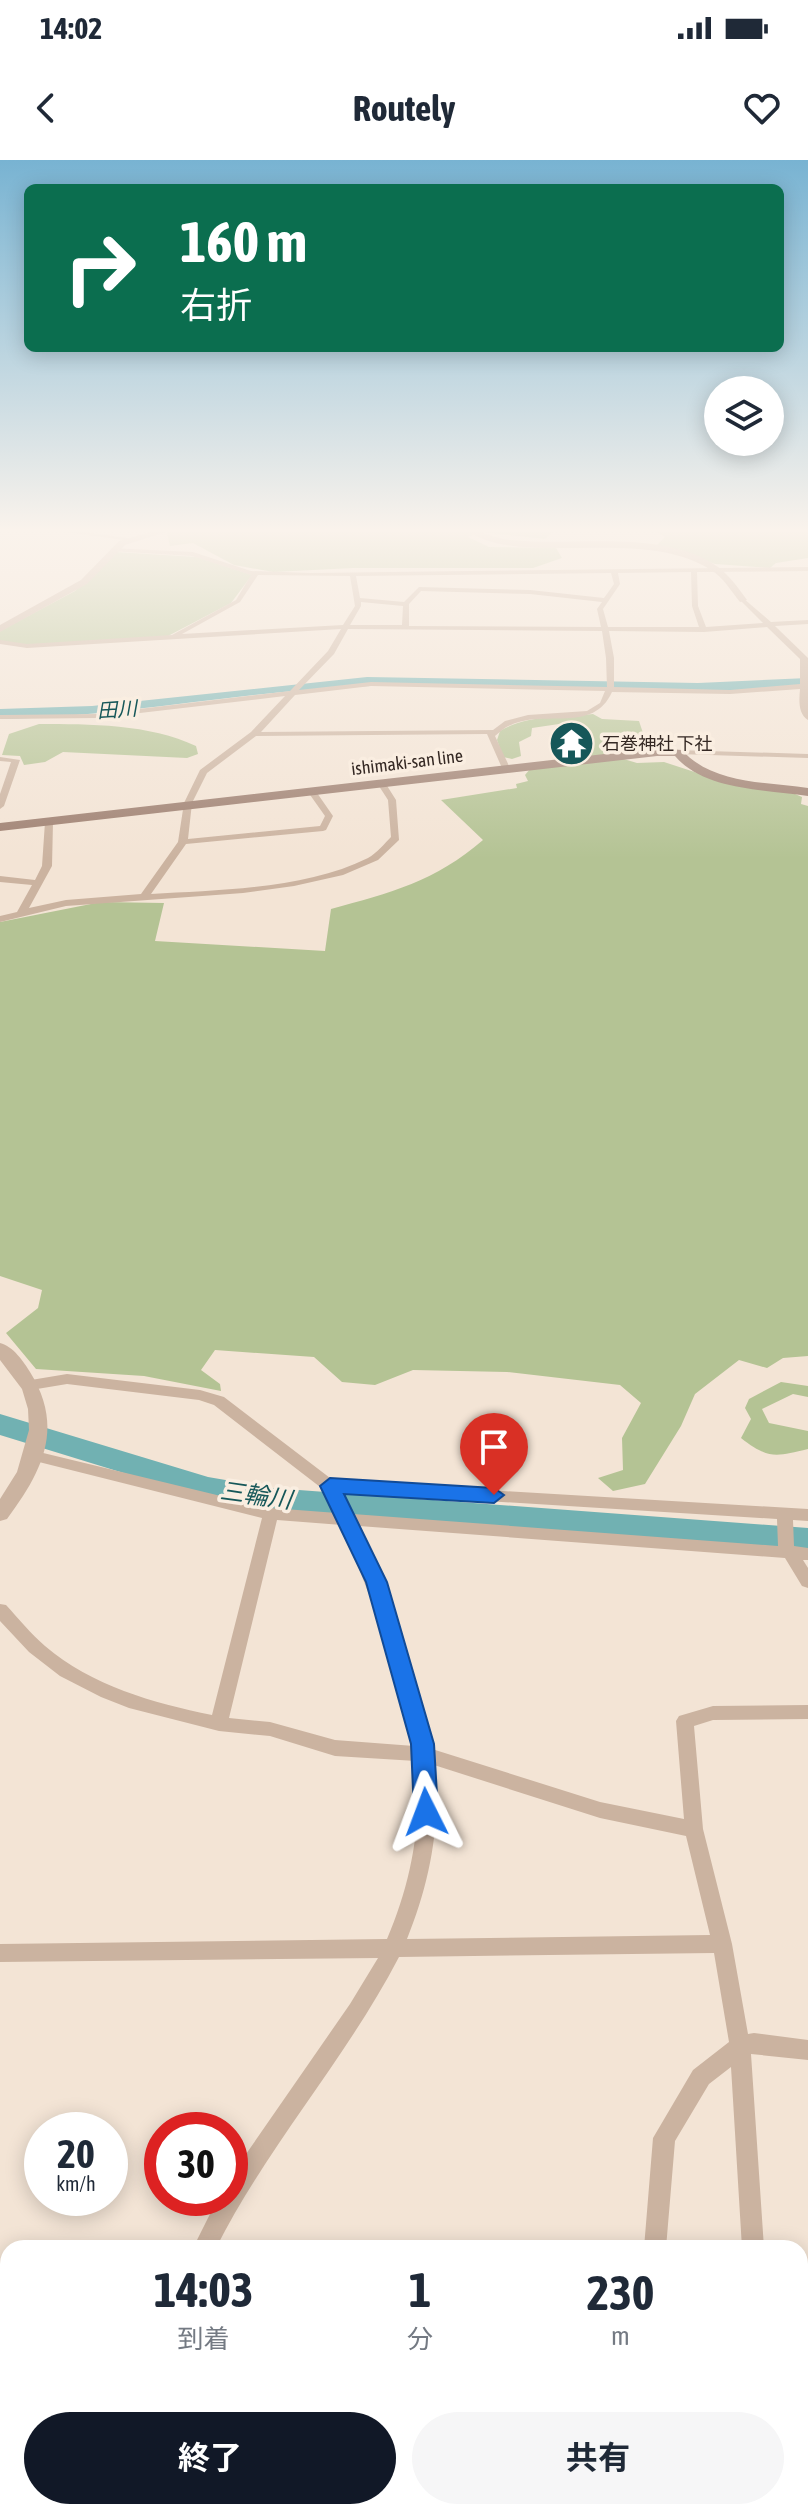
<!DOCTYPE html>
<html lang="ja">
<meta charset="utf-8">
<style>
:root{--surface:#fff;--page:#f6f6f7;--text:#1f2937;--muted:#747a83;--accent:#111827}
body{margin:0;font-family:"Asap Condensed","Noto Sans JP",sans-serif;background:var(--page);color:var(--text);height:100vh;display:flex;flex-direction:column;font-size:30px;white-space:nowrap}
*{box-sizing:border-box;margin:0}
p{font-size:26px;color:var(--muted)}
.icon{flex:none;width:44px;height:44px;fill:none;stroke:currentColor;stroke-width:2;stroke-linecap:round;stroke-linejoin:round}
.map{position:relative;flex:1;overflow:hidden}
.details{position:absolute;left:0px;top:2080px;width:808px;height:280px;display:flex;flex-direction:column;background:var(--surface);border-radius:24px 24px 0 0;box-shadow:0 4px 20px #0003}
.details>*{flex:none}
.banner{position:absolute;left:24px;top:24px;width:760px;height:168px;border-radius:12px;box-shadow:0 4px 20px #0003;background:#0b6e4f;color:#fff;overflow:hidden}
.fabs{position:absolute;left:704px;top:216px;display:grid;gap:16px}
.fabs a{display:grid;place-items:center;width:80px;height:80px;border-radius:50%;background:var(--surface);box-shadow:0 4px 20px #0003;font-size:40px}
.speed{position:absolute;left:24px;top:1952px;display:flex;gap:16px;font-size:40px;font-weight:700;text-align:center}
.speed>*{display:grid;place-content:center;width:104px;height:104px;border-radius:50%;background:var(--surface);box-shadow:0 4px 20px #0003;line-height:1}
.speed small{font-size:20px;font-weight:400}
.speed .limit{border:12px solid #d22;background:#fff;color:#111}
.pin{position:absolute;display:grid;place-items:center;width:68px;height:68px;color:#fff;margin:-82px -34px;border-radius:50% 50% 50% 0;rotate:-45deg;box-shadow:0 0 8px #0007}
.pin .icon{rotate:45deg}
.me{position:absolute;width:88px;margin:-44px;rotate:357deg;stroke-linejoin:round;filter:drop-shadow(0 0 6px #0008)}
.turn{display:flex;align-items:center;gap:28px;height:168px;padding:0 24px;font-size:36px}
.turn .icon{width:104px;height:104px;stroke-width:2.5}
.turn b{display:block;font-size:56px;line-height:68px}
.eta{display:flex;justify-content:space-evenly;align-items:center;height:136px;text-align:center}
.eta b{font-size:48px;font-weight:700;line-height:56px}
.button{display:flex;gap:16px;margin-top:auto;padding:16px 24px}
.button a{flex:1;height:92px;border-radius:48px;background:var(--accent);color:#fff;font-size:32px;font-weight:700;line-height:92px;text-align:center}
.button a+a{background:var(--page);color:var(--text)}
.status{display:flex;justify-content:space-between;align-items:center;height:56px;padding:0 40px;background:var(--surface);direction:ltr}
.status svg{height:22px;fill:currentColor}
header{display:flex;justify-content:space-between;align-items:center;height:104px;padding:0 24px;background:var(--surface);font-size:36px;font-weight:700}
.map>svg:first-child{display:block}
.green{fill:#b4c394}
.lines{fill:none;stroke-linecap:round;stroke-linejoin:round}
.river{fill:#71b1b2;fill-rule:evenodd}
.minor{fill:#cbb3a0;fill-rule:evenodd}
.tertiary{fill:#cbb3a0;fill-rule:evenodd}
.secondary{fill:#9f8172;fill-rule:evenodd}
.route{fill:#1a73e8;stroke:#114b97;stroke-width:2}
.labels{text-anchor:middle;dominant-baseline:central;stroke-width:7;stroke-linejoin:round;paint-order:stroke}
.far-poi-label{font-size:18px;fill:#352924;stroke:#faeee1;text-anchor:start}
.far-street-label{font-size:18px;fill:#352924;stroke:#faeee1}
.far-water-label{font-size:20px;font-style:italic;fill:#165759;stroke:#faeee1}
.water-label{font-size:24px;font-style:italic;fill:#165759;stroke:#faeee1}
</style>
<div class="status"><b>14:02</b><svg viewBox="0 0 49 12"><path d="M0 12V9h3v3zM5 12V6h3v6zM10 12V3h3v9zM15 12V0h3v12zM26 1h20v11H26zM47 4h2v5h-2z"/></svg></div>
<header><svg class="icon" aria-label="back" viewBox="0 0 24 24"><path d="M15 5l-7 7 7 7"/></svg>Routely<svg class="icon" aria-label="heart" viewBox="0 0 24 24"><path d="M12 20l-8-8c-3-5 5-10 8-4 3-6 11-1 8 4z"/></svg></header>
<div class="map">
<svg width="808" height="2360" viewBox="0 0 808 2360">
<rect width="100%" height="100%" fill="#f3e4d5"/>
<path class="green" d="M186 368H557L545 379 481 372 468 377 489 387 556 388 562 398 533 408H353L273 412 234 405 193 383 170 386 167 373Z
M651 368H808V398L776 403 770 408 715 404 657 385 665 377Z
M115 392 197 397 252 415 231 443 168 476 28 485 0 481V471L75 431Z
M593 554 602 559 639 561 646 582 641 588 619 591 617 597 637 603 664 602 719 620 795 634 802 637 801 644 808 646V1196L783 1198 767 1208 739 1200 695 1234 681 1266 645 1324 613 1331 598 1318 623 1310 622 1278 641 1243 620 1225 507 1212 413 1210 375 1225 342 1222 314 1197 215 1190 201 1210 220 1224 221 1231 144 1216 36 1209 6 1173 38 1148 42 1130 0 1116V762L101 742 164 743 155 781 325 791 331 749C390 733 436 721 483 680L441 640 517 628 516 624 528 621 525 615 530 609 593 599 576 584 586 579 559 564 532 568 531 576 519 582 521 596 512 599 503 597 497 580 500 571C526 555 563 557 593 554Z
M39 564C89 564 150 564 196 586L198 594 187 598 63 592 45 602 24 605 20 596 2 595 9 574Z
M781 1222 808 1226V1237L793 1234 762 1249 769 1263 808 1271V1289C775 1297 768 1299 741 1278L751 1259 745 1248 749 1239Z"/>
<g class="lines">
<path class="river" d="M367 517 698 523 808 518V528C662 538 516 523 370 526 246 530 124 557 0 559V549L92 546Z
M0 1254 208 1317 272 1328 808 1368V1392L272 1350 208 1339 0 1275Z"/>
<path class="minor" d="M36 368H56L134 379 131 381Z
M112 388 193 392 251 411 311 413 808 407V411L697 412 698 446 706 467 763 463 741 441 743 438 771 462 808 460V464L775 466 808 498V560C798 554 799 540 800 529L730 534 612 532C593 574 545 549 511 565 505 567 500 572 495 576L510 608 506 611 502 608 487 574 256 576 207 613 192 643 188 679 320 666 325 656 308 632 312 629 315 630 333 656 326 670 323 671 186 684 151 734C220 730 306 729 368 698 377 693 384 684 391 677L388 640 377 623 381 620 384 621 396 640 399 680 378 700 343 715 294 726 243 733 66 746 0 762V756L17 752 32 725 0 722V716L35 720 42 706 45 662 49 659 53 662 52 706 29 748 66 740 141 734 178 682 184 643 200 610 251 572 285 536 97 558 0 559V555L97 554 290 531 328 491 341 469 27 488 0 484V480L27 484 172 475 236 440 251 415 192 396 110 391ZM691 412 692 446 699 467H608L603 449 620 424 618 413ZM611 413 614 424 604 438 530 430 419 427 404 442 360 438 356 416ZM258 415 350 416 355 446 343 465 182 474 240 442ZM421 431 530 434 602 442 597 449 601 467 409 466V444ZM361 442 403 446 402 465H350L361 446ZM767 467 800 499V524L730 530 614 527V498L609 471 704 472ZM348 469 602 471 606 498 607 527 371 522 299 530 334 494ZM371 526 605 531 600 543 587 551 528 555 505 561 493 570 261 572 295 535Z
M675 590 808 594V598L678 594H675Z
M0 597 20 600 4 646 0 649V634L11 602 0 601Z
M67 1214 200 1230 224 1237 334 1321 808 1349V1361L793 1360 794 1386 808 1388V1400H803L808 1408V1428L802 1426 785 1398 359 1366 392 1450 423 1549 432 1589 600 1642 684 1659 676 1561 679 1556 713 1546 808 1545V1559L713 1560 694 1566 703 1669 732 1784 748 1874 754 1873 808 1880V1900L751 1894 764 2088H742L731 1907 709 1924 675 1981 666 2088H644L653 1978 693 1910 729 1882 714 1793 399 1797C346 1899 268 1985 216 2088H193L218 2038H230V2018L235 2010 350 1844 378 1798 0 1802V1784L387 1779C411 1724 423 1661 416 1601L335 1596 270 1576 219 1571 129 1548 101 1537 60 1516 29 1492 0 1461V1444L6 1445C19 1459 31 1474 45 1486 92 1526 153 1543 212 1555L262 1358 35 1301 30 1300 27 1296 30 1292 35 1291 271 1348 337 1353 324 1330 214 1245 199 1240 67 1224 31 1230 24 1225 31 1220ZM341 1332 777 1359 778 1386 353 1354ZM277 1360 342 1365 375 1450 405 1549 414 1586 335 1580 270 1562 229 1558ZM434 1605 600 1658 686 1676 710 1775 407 1779C429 1725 442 1663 434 1605Z
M0 2206 8 2207V2231L0 2230Z
M102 2352H128L126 2360H100Z
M619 2352H645V2360H619Z
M756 2352H782L783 2360H757Z"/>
<path class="tertiary" d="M165 368H178L125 385 87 424 0 472V465L81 420 119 381Z
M463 368C478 368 493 379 511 380 574 387 664 368 718 407 730 416 739 429 747 440L740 442C731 431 723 417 711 410 640 364 518 411 463 368Z
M0 1183C13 1186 24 1202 30 1212 65 1268 42 1312 7 1359L0 1361V1339L17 1312 29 1270 28 1249 22 1229 0 1200Z
M521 2352H587L590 2360H518Z"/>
<path class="secondary" d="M657 588 682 590C712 624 766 622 808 628V636C765 629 705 631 675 596H657L0 671V663Z"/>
</g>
<linearGradient id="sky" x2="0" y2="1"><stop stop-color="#78b3d2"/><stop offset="0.53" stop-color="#faf3ec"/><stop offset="1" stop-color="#faf3ec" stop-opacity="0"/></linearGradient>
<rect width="808" height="699" fill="url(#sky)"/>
<path class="route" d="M330 1318 494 1328 504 1335 494 1343 344 1334 387 1422 434 1584 438 1652 435 1659 426 1663 417 1659 414 1652 411 1584 366 1422 320 1326Z"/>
<defs>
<symbol id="temple-disc" viewBox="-11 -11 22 22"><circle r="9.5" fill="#165759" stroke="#faeee1"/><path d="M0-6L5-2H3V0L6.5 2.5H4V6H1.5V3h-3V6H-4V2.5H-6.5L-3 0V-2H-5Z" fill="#fff"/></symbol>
</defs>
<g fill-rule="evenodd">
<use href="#temple-disc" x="546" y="558" width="51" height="51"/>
</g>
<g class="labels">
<g class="far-poi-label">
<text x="602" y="583">石巻神社 下社</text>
</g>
<g class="far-street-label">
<text transform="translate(407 602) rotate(-7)">ishimaki-san line</text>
</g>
<g class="far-water-label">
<text transform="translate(117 549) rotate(-4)">田川</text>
</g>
<g class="water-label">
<text transform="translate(256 1335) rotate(8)">三輪川</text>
</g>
</g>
</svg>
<div class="fabs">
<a><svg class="icon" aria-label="layers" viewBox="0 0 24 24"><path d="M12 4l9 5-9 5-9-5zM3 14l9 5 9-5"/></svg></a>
</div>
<div class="speed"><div>20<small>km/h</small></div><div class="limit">30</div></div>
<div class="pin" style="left:494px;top:1335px;background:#d93025"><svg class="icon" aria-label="arrive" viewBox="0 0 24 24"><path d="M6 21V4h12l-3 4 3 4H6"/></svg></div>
<svg class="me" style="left:426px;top:1652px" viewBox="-20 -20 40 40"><path d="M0-17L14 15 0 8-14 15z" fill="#1a73e8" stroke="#fff" stroke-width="4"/></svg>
<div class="banner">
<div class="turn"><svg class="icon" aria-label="right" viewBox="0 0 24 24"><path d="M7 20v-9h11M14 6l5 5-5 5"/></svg><div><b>160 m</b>右折</div></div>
</div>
<section class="details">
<div class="eta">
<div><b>14:03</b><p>到着</p></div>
<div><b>1</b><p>分</p></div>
<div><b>230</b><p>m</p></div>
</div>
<div class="button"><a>終了</a><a>共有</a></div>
</section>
</div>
